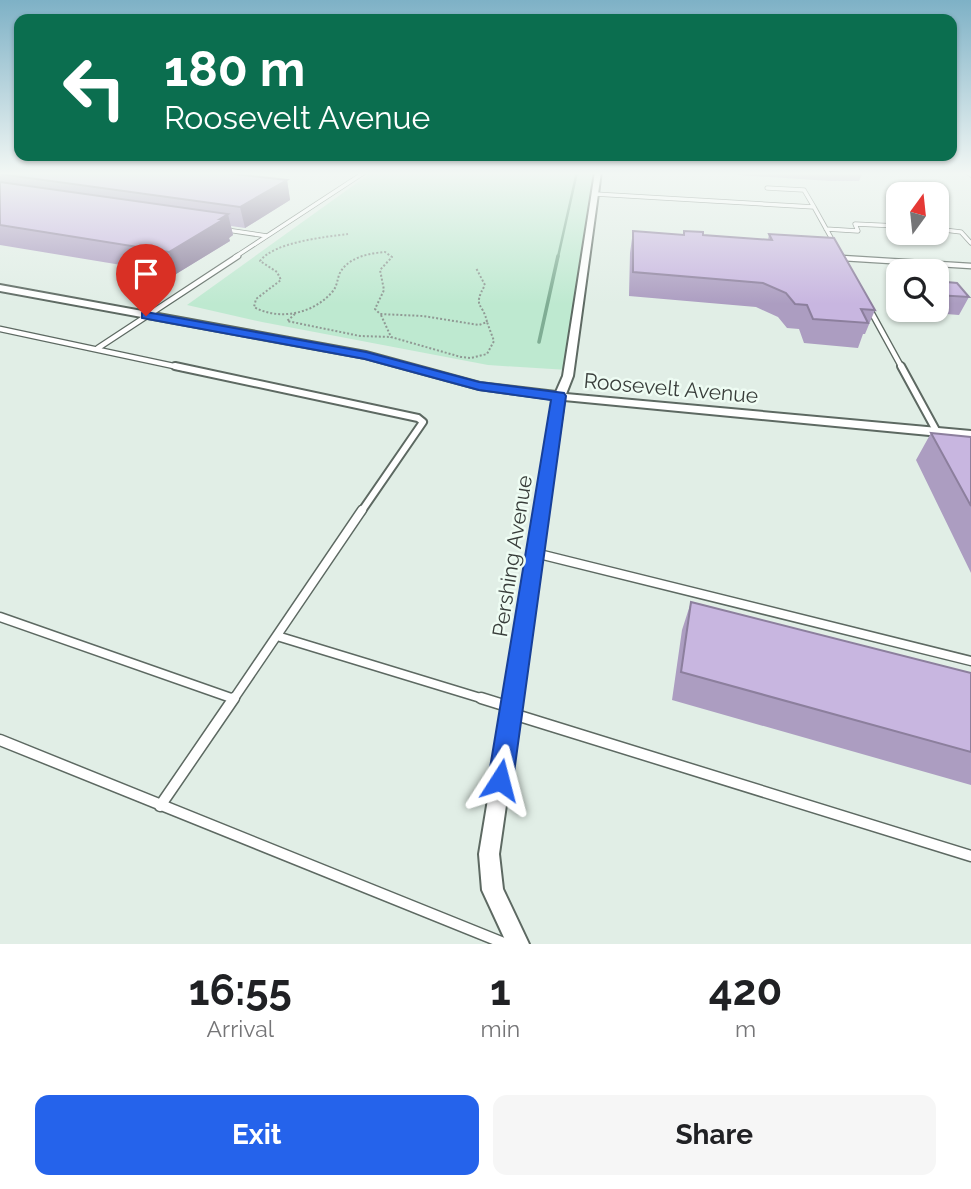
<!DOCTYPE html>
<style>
:root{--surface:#fff;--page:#f6f6f6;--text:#202124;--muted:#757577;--accent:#2563eb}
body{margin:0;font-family:Raleway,sans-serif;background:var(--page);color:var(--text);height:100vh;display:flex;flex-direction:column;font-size:26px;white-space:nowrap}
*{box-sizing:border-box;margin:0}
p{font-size:23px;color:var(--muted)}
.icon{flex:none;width:38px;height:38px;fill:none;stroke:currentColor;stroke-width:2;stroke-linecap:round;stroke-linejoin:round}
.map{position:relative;height:944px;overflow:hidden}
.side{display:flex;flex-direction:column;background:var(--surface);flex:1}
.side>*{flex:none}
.hud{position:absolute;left:14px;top:14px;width:943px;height:147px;border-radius:14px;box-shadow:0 2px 5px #0004;background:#0b6e4f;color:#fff;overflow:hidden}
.needle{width:46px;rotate:15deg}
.tools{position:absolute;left:886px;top:182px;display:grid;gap:14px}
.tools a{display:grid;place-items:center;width:63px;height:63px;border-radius:14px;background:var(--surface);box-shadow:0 2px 5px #0004;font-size:35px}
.pin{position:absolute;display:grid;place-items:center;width:60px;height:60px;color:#fff;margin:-72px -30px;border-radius:50% 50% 50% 0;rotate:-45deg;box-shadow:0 0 7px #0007}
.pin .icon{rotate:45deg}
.me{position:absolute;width:77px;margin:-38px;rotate:9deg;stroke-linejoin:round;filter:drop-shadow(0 0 5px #0008)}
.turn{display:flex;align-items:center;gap:24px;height:147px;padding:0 35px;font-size:32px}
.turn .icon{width:91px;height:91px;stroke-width:2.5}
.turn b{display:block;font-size:49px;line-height:60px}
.eta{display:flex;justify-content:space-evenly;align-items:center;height:119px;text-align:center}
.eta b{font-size:42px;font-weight:700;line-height:49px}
.cta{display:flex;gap:14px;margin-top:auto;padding:14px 35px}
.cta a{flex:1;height:80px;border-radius:14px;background:var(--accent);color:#fff;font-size:28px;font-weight:700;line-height:80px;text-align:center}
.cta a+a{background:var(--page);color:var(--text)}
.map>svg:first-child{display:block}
.green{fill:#bee9d0}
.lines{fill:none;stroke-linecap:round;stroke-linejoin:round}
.stream-far1{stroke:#7fad94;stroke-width:2.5}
.stream{stroke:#7fad94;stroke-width:3.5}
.service-far4-casing{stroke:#5d6962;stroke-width:5}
.service-far3-casing{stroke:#5d6962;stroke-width:7}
.service-far2-casing{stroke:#5d6962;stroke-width:10}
.service-far1-casing{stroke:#5d6962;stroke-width:11}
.service-casing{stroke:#5d6962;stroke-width:13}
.minor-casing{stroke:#5d6962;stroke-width:4}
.path{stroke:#909994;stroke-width:2;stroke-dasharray:2 2;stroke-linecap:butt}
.service-far4{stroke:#fff;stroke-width:3.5}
.service-far3{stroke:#fff;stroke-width:4.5}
.service-far2{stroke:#fff;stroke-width:6}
.service-far1{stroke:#fff;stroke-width:8}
.service{stroke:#fff;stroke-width:10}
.minor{fill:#fff;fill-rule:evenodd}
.wall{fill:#ac9dc1}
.shaded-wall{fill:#8c7f9d}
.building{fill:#c8b6e0;stroke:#8c7f9d;stroke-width:2}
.route{fill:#2563eb;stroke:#184099;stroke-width:2}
.labels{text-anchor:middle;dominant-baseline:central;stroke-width:5;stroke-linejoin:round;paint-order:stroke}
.street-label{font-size:21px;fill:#383d3a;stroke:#eefcf3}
</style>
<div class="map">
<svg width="971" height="944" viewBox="0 0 971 944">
<rect width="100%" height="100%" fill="#e1eee6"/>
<path class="green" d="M372 172H598L568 370 488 365 262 322 187 305Z"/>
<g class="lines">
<path class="stream-far1" d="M558 257 577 172"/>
<path class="stream" d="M539 342 558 256"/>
<defs>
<path id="service-far4" d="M967 172 971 175
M767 188 804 190 814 207
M595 194 814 207 834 243
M826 229 858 231 855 224 898 226
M936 229 961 232 971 243
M227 230 267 236
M235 257 365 172"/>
<path id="service-far3" d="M842 258 971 266
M869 308 902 368
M0 329 183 368
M98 348 238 256"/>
<path id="service-far2" d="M175 366 418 418 423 422 361 512
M901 366 937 432"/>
<path id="service-far1" d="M535 553 971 661
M0 617 234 699
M277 636 487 700
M233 700 362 510"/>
<path id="service" d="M481 698 510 707
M513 714 971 856
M0 740 506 944
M160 806 234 698"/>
<path id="minor" d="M595 172H601L573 376 566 394 971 431V439L564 400 499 854 503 889 529 944H507L482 890 479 854 554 399 479 389 365 358 0 291V285L366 352 480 383 556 392 563 376Z"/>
</defs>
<use href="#service-far4" class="service-far4-casing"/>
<use href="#service-far3" class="service-far3-casing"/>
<use href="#service-far2" class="service-far2-casing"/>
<use href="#service-far1" class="service-far1-casing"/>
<use href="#service" class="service-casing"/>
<use href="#minor" class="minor-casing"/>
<path class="path" d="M348 234C325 237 274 242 260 261L277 272 281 280 256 299 254 307C279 321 314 314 333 291 338 285 337 277 341 271 350 257 370 253 385 252L392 257 380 270 384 290 375 309 380 314 423 316 479 325 487 322C483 302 472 308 485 285L476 268
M295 314 287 321 360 336 391 337
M381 315 391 337 461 357 471 358 487 354 494 341 487 322"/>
<use href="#service-far4" class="service-far4"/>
<use href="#service-far3" class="service-far3"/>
<use href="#service-far2" class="service-far2"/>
<use href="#service-far1" class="service-far1"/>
<use href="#service" class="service"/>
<use href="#minor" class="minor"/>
</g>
<path class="wall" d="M0 172 287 180 290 200 245 228 231 226 233 235 229 238 230 241 176 274 0 245Z
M738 172H863L859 181H831L739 175Z
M633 231 683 235 684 231 703 235 768 240 769 234 875 310 865 334H863L858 348 804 343 799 329 787 328 778 317 756 307 629 296 630 253Z
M894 278 898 279V310H936V281L969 297 959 315 895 310 886 296Z
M931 433 971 437V573L916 460Z
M691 602 971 673V785L672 700 682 630Z"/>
<path class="shaded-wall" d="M287 180 290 200 245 228 240 207Z
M228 214 233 235 229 238 230 241 176 274 169 252Z"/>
<path class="building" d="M0 172H215L287 180 240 207 0 174Z
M0 182 228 214 220 219H224L169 252 0 225Z
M633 231 684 235V231L703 232V235L772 240 769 234 834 238 875 310 861 309 868 323 813 319 807 305 795 304 786 293 763 283 633 272Z
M936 281 957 283 969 297 936 295Z
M931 433 971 437V506Z
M691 602 971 673V752L681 672Z"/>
<linearGradient id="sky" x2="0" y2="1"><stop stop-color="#7eb1c6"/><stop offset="0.57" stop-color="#f2f7f4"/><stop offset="1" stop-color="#f2f7f4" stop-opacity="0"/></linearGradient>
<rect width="971" height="304" fill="url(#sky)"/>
<path class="route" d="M146 312 366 352 479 382 564 393 566 396 513 780 509 789 500 793 492 789 488 780 551 400 479 390 365 359 142 318V313Z"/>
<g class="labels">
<g class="street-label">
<text transform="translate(671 388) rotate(5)">Roosevelt Avenue</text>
<text transform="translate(512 556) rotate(-81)">Pershing Avenue</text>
</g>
</g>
</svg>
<div class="tools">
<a><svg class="needle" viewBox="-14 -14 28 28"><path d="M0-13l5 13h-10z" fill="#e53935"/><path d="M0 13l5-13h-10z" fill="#757577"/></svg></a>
<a><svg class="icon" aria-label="search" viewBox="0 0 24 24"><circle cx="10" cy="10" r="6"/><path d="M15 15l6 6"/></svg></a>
</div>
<div class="pin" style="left:146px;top:316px;background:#d93025"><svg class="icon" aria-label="arrive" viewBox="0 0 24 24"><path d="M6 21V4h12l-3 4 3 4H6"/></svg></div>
<svg class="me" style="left:500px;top:780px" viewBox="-20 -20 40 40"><path d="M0-17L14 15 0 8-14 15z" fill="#2563eb" stroke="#fff" stroke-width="4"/></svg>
<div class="hud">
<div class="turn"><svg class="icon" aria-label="left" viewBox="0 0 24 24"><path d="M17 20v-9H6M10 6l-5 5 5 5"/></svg><div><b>180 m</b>Roosevelt Avenue</div></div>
</div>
</div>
<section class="side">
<div class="eta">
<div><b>16:55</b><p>Arrival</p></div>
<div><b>1</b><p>min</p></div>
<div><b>420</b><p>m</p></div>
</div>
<div class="cta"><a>Exit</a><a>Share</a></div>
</section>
